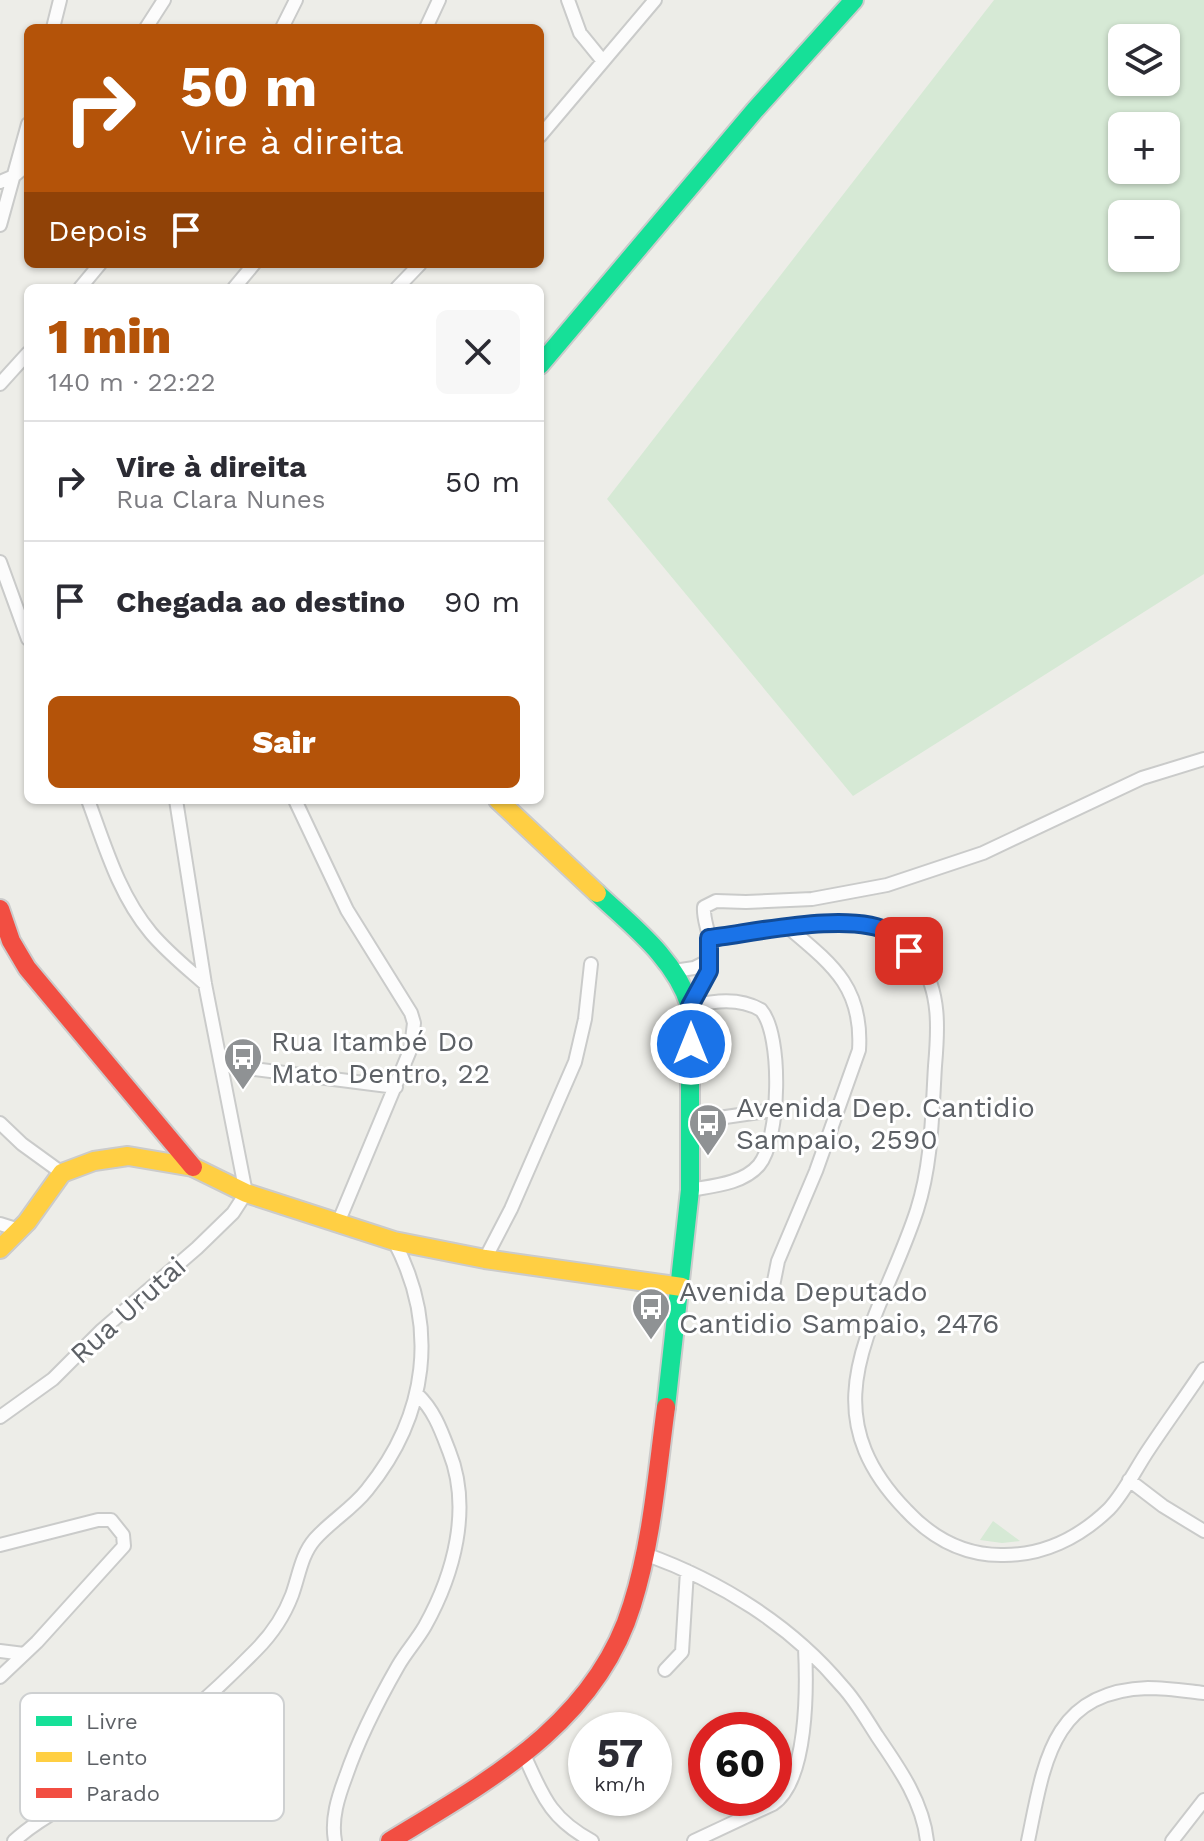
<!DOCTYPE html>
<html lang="pt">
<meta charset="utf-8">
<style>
:root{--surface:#fff;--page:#f7f7f7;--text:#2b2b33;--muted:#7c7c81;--line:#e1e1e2;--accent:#b45309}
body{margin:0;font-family:"Work Sans",sans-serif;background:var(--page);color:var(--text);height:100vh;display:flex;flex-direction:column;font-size:30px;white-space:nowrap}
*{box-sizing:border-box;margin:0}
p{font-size:26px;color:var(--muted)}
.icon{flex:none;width:44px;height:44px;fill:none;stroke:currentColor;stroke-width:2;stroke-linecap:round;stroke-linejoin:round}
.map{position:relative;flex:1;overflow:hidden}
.panel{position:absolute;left:24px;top:284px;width:520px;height:520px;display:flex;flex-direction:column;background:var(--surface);border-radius:12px;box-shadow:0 2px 6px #0004}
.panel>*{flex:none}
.guide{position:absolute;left:24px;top:24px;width:520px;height:244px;border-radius:12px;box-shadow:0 2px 6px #0004;background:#b45309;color:#fff;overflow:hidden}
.fabs{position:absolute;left:1108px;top:24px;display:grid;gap:16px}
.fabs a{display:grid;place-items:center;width:72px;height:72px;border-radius:12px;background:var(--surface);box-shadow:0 2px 6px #0004;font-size:40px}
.speed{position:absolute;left:568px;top:1712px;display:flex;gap:16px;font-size:40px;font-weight:700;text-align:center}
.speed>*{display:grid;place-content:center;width:104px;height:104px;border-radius:50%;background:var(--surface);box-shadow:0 2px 6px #0004;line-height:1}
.speed small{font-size:20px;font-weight:400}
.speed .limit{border:12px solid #d22;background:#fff;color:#111}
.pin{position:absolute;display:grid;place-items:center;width:68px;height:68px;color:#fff;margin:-34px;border-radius:16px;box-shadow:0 4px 12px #0006}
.me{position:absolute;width:88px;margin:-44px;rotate:0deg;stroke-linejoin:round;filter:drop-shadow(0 0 6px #0008)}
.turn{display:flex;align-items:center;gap:28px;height:168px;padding:0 24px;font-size:36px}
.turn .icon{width:104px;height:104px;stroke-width:2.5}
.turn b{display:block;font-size:56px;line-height:68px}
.then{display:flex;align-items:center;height:76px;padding:0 24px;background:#0003;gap:16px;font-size:30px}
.round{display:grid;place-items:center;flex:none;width:84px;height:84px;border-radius:12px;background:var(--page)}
.headline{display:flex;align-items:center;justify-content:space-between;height:136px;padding:0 24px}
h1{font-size:48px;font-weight:800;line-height:60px;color:var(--accent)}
.button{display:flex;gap:16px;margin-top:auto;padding:16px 24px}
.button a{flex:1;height:92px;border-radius:12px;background:var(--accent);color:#fff;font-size:32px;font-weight:800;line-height:92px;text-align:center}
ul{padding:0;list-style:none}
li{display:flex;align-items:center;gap:24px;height:120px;padding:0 24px;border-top:2px solid var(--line)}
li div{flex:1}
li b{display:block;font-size:30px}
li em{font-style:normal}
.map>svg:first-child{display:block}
.green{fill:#d6e9d5;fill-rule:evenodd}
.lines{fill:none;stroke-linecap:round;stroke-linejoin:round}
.street-casing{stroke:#cacbca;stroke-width:16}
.fast-casing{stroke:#cbcbcb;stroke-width:22}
.slow-casing{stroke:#cbcbcb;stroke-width:22}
.jam-casing{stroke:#cbcbcb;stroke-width:22}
.street{stroke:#fcfcfc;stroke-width:12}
.fast{stroke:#16e098;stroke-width:18}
.slow{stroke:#ffcf43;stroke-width:18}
.jam{stroke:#f24e42;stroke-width:18}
.route-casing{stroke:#114b97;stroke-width:20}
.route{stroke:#1a73e8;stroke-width:14}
.labels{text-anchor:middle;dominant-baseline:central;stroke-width:6;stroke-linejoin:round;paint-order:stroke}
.poi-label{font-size:28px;fill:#5d6166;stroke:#fff;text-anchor:start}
.street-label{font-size:28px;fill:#5d6166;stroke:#fff}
.key{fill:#fff;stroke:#ced0d1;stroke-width:2}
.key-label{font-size:22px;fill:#5d6166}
</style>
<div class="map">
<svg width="1204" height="1841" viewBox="0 0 1204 1841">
<rect width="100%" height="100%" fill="#edede8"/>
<path class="green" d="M994 0H1204V574L853 796 607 499ZM1122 38H1166V82H1122ZM1122 126H1166V170H1122ZM1122 214H1166V258H1122Z
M993 1521 1020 1541 1002 1543 980 1540Z"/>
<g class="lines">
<defs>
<path id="street" d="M568 0 580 33 602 60
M53 28 60 0
M146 28 164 0
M282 28 296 0
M426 28 439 0
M540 136 655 0
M0 182 14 176 28 164
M0 225 28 124
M80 288 100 264
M234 288 254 264
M397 288 420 264
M0 384 28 353
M0 562 28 639
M88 800C105 846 119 895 151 933 167 952 187 968 205 984
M295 800 347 910 411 1013 414 1023 411 1048 338 1223
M709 938C755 933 847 911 888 932 900 938 911 951 919 961 941 991 938 1032 935 1066 932 1115 932 1163 917 1210 881 1321 804 1405 906 1510 932 1538 962 1555 1001 1555 1042 1556 1079 1538 1109 1509 1125 1492 1136 1468 1149 1449 1167 1422 1186 1396 1204 1369
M674 971 694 968 710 960
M690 1006C703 981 713 968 709 939 708 928 703 918 704 907L716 901 746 902 812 899 887 885 983 853 1142 778 1204 759
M690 1006C714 1001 739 997 761 1010 783 1035 780 1140 759 1165 743 1184 712 1186 690 1190
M222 1065 396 1087
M691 1122 774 1110
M0 1123 22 1144 62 1173
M0 1224 19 1230
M485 1259 511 1209 575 1062 585 1019 591 964
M773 1286 778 1261 816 1171 859 1050C863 988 833 965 789 928
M0 1417 53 1379 102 1330 197 1248 233 1213 246 1193 205 984 176 800
M1129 1480 1163 1506 1204 1531
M0 1545 98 1520H111L123 1535 124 1546 37 1642 0 1677
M645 1554C720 1581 791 1625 842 1686 856 1701 866 1719 877 1736 899 1768 923 1802 927 1841
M0 1651 24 1654
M665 1670 682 1652 687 1571
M525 1757C543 1797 551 1819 592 1841
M14 1841C39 1818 71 1804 99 1784 155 1744 208 1699 256 1650 272 1634 284 1616 292 1595 299 1576 301 1555 315 1539 331 1521 352 1509 367 1490 428 1415 439 1326 394 1241
M335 1841C331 1819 338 1797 346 1776 359 1738 378 1701 398 1666 406 1652 417 1640 425 1626 454 1574 472 1508 449 1451 441 1430 434 1410 417 1394
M694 1841 773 1804C808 1781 807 1687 805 1648
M1028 1841C1044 1764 1051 1691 1148 1688 1167 1688 1186 1691 1204 1693
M1172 1841 1204 1800"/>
<path id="fast" d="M540 365 755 110 854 0
M597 893C632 926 675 958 690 1006V1190L666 1407"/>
<path id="slow" d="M498 800 597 893
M0 1249 27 1222 62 1173 94 1161 128 1156 193 1167 246 1193 394 1241 485 1259 682 1287"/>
<path id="jam" d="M0 909 11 941 27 968 193 1167
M390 1841C488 1781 596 1723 632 1605 652 1542 657 1473 666 1407"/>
</defs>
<use href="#street" class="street-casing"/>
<use href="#fast" class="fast-casing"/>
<use href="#slow" class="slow-casing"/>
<use href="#jam" class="jam-casing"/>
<use href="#street" class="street"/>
<use href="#fast" class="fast"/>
<use href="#slow" class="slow"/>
<use href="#jam" class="jam"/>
</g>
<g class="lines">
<defs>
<path id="route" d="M691 1044 690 1006 709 971V938C753 933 853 910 891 933 898 938 903 945 909 951"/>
</defs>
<use href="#route" class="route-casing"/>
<use href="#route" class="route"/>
</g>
<defs>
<symbol id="bus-pin" viewBox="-11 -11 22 30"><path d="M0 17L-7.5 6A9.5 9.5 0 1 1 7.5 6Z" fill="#8f9294" stroke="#fff"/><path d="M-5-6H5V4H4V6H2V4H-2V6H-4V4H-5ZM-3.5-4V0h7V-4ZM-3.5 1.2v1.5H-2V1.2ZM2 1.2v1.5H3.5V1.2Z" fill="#fff"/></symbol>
</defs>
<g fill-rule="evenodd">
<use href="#bus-pin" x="221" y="1035" width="44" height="60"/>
<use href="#bus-pin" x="686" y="1101" width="44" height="60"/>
<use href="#bus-pin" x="629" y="1285" width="44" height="60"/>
</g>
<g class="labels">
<g class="poi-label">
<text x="271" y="1041">Rua Itambé Do<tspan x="271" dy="32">Mato Dentro, 22</tspan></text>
<text x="736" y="1107">Avenida Dep. Cantidio<tspan x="736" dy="32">Sampaio, 2590</tspan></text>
<text x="679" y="1291">Avenida Deputado<tspan x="679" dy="32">Cantidio Sampaio, 2476</tspan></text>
</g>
<g class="street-label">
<text transform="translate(128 1310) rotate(-42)">Rua Urutai</text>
</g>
</g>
<rect x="20" y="1693" width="264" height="128" rx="12" class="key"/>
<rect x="36" y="1716" width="36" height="10" fill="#16e098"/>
<rect x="36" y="1752" width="36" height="10" fill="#ffcf43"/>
<rect x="36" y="1788" width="36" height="10" fill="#f24e42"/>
<g class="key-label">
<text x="86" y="1729">Livre</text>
<text x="86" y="1765">Lento</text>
<text x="86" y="1801">Parado</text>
</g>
</svg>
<div class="fabs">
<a><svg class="icon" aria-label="layers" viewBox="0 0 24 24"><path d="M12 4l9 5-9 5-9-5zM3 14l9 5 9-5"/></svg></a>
<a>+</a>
<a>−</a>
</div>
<div class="speed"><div>57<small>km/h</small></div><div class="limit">60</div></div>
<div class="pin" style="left:909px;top:951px;background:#d93025"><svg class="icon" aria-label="arrive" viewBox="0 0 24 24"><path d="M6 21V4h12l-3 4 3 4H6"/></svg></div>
<svg class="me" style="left:691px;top:1044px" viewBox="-20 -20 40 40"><circle r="17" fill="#1a73e8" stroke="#fff" stroke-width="3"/><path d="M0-11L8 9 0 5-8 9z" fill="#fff"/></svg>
<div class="guide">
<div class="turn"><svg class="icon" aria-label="right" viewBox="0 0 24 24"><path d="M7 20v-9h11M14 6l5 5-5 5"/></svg><div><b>50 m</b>Vire à direita</div></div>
<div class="then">Depois<svg class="icon" aria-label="arrive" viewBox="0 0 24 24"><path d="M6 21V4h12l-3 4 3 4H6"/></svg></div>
</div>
<section class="panel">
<div class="headline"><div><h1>1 min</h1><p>140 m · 22:22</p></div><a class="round"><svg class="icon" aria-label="close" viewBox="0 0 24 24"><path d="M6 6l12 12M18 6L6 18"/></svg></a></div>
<ul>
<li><svg class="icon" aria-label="right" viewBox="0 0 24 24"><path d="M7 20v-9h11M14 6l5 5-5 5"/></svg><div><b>Vire à direita</b><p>Rua Clara Nunes</p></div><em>50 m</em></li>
<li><svg class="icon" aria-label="arrive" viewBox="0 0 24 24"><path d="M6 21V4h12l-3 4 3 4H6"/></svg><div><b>Chegada ao destino</b></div><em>90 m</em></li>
</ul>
<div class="button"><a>Sair</a></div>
</section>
</div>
